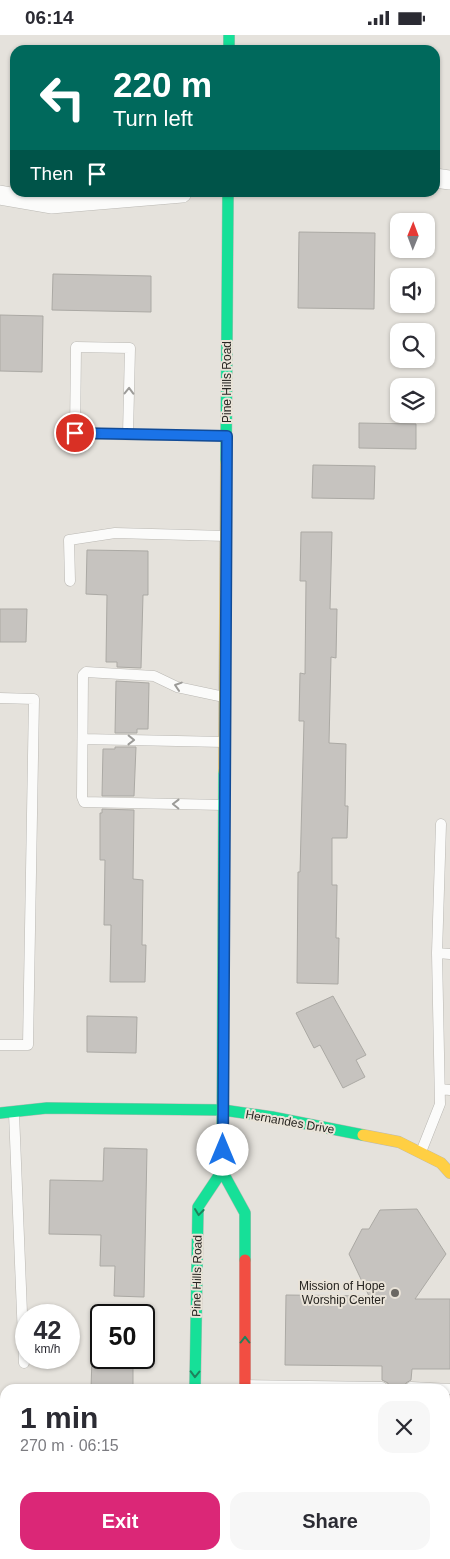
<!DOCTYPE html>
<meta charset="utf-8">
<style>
:root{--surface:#fff;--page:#f7f7f7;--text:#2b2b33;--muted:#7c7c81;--accent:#db2777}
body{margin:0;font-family:Arial,sans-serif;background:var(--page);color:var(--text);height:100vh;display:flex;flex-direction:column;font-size:19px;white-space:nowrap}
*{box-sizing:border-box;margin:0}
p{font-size:16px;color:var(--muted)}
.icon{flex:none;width:28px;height:28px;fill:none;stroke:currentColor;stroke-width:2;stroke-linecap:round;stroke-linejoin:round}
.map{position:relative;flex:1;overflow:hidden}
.sheet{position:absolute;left:0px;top:1349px;width:450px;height:176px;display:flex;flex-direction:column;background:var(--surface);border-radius:15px 15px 0 0;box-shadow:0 1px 4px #0004}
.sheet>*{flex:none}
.banner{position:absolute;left:10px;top:10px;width:430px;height:152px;border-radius:15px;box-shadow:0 1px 4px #0004;background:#00695c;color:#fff;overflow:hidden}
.needle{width:32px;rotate:1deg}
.fabs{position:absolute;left:390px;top:178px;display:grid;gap:10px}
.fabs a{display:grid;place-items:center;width:45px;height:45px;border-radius:10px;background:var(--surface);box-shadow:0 1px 4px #0004;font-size:25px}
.speed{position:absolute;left:15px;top:1269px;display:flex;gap:10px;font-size:25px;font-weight:700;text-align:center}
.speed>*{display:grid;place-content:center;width:65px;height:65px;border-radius:50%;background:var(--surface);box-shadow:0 1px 4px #0004;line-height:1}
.speed small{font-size:12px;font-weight:400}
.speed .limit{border:2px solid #111;border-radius:8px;background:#fff;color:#111}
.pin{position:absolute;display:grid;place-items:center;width:42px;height:42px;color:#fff;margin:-21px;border:2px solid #fff;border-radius:50%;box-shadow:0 1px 5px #0007}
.me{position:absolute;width:55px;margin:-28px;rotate:0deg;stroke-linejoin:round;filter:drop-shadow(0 0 4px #0008)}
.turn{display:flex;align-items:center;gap:18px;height:105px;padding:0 20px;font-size:22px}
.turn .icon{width:65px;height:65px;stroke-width:2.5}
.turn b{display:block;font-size:35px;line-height:42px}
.then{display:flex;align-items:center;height:48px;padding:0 20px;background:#0003;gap:10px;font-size:19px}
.round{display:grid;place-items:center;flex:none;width:52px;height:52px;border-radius:15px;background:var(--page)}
.summary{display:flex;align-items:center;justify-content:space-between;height:85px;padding:0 20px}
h1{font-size:30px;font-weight:800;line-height:38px}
.button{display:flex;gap:10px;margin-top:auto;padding:10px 20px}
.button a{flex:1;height:58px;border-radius:15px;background:var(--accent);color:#fff;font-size:20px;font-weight:800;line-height:58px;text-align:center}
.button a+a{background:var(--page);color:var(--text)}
.status{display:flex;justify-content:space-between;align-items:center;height:35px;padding:0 25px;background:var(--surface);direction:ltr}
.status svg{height:14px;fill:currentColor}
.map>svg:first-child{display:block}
.building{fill:#c6c3bf;stroke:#aba9a4}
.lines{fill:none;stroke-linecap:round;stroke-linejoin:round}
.lane-casing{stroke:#bab8b3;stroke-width:11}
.street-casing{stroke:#bab8b3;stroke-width:20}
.fast-casing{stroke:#bab8b3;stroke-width:12}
.slow-casing{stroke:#bab8b3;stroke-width:12}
.jam-casing{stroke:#bab8b3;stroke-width:12}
.lane{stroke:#fbfbfa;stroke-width:10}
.street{stroke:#fbfbfa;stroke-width:19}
.fast{stroke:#16e098;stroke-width:11}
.slow{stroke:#ffcf43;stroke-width:11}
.jam{stroke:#f24e42;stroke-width:11}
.oneway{stroke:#9c9b98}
.oneway2{stroke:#1e825c}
.route-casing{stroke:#114b97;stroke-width:12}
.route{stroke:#1a73e8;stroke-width:9}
.poi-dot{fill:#6a6762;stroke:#e9e3d8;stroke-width:2}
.labels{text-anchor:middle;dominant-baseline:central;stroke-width:4;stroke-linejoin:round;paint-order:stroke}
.street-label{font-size:12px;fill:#272521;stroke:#e9e3d8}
.poi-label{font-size:12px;fill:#272521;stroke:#e9e3d8;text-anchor:end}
</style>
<div class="status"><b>06:14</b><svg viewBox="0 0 49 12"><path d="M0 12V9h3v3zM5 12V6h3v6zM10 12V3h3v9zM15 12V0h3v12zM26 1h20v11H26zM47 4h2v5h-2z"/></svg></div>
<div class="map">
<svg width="450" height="1524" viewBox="0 0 450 1524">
<rect width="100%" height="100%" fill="#e5e2dc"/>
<path class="building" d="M299 197 375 198 374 274 298 273Z
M53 239 151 241V277L52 275Z
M0 280 43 281 42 337 0 336Z
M359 388 416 389V414L359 413Z
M313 430 375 431 374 464 312 463Z
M301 497H332L330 574H337L336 623 331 622 329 708 346 709 345 771H348L347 803H332V850H337L336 903H339L338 949 297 948 298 837H300L304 686H299L300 638 305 639 306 546H300Z
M87 515 148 516V560H143L141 633 117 632V627H106L107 560 86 559Z
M0 574H27L26 607H0Z
M116 646 149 648 148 694H137V698H115Z
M115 712H136L134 761H102L103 714H115Z
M102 774 134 775 133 844 143 845 142 910H146L145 947H110L111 890H104L105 825H100V778H102Z
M333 961 366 1020 356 1025 365 1042 343 1053 320 1010 314 1013 296 978Z
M87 981 137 982 136 1018 87 1017Z
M104 1113 147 1114 144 1262 114 1261 115 1231H100L101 1200 49 1199 50 1145 103 1146Z
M417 1174 446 1219 415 1264H450V1334H412L411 1345 406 1348 405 1354H388V1348L382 1345V1331L285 1330 286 1260 369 1261 349 1219 362 1194H369L380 1175Z
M92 1322H133V1354H91Z"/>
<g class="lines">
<defs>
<path id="lane" d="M128 399 130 313 76 312 75 399 226 401
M70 546 69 505 115 498 226 501
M0 663 34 664 28 1010H0
M83 704 224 707
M223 770 84 767 82 762 83 640 86 637 154 641 177 652 224 662
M437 918 441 789
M440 1054 450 1055
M14 1078 24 1328
M421 1117 440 1069 437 918 450 919
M245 1350 382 1352
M411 1352 450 1354"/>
<path id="street" d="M435 143 450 145
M0 160 51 169 182 158"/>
<path id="fast" d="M229 0V15
M226 427 228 158
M224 736 222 1136 245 1178V1225
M0 1078 47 1073 223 1075 272 1082 363 1100
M195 1354 198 1172 222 1136
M245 1520V1524"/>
<path id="slow" d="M224 736 226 427
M363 1100 399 1107 441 1128 450 1138"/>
<path id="jam" d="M245 1225V1354
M196 1520V1524"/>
</defs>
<use href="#lane" class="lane-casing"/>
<use href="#street" class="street-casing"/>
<use href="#fast" class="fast-casing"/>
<use href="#slow" class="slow-casing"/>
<use href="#jam" class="jam-casing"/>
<use href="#lane" class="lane"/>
<use href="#street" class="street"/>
<use href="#fast" class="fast"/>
<use href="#slow" class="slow"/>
<use href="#jam" class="jam"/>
</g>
<defs><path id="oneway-chevron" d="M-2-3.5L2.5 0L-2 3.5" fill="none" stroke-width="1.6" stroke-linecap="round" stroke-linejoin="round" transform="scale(1.25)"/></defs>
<g class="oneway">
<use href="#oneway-chevron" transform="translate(129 356) rotate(-89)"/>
<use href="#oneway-chevron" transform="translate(178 651) rotate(-162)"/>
<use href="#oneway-chevron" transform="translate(131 705) rotate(1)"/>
<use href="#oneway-chevron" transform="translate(176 769) rotate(-179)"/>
</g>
<g class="oneway2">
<use href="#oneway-chevron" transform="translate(199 1177) rotate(97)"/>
<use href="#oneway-chevron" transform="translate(245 1305) rotate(-90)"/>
<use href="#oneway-chevron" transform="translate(195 1339) rotate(91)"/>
</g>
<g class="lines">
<defs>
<path id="route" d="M75 398 227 401 223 1115"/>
</defs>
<use href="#route" class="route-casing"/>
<use href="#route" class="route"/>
</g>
<circle class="poi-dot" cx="395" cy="1258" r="5"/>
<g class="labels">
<g class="street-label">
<text transform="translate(227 347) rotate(-90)">Pine Hills Road</text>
<text transform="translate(290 1087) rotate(10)">Hernandes Drive</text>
<text transform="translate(197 1241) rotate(-89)">Pine Hills Road</text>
</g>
<g class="poi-label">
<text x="385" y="1251">Mission of Hope<tspan x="385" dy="14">Worship Center</tspan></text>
</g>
</g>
</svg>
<div class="fabs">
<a><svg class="needle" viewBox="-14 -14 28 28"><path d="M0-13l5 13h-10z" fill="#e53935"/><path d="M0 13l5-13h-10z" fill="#7c7c81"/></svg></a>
<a><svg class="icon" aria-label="sound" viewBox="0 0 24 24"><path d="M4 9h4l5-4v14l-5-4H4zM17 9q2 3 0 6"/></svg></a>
<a><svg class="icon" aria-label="search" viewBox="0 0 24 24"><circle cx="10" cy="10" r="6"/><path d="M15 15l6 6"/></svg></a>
<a><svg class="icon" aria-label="layers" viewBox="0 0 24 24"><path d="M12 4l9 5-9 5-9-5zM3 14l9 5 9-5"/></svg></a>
</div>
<div class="speed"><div>42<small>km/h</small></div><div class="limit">50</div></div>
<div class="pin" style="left:75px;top:398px;background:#d93025"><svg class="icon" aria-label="arrive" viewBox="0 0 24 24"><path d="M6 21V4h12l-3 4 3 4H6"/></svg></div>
<svg class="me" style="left:223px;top:1115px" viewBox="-20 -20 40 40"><circle r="19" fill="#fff"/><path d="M0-13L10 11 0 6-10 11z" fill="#1a73e8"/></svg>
<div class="banner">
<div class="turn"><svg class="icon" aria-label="left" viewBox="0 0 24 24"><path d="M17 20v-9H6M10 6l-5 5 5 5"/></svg><div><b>220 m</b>Turn left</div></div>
<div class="then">Then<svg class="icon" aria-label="arrive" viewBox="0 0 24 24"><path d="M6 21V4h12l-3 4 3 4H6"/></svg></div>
</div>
<section class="sheet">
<div class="summary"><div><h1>1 min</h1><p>270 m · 06:15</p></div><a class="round"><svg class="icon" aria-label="close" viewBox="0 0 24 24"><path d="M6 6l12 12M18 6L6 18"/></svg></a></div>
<div class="button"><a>Exit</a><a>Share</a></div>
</section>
</div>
